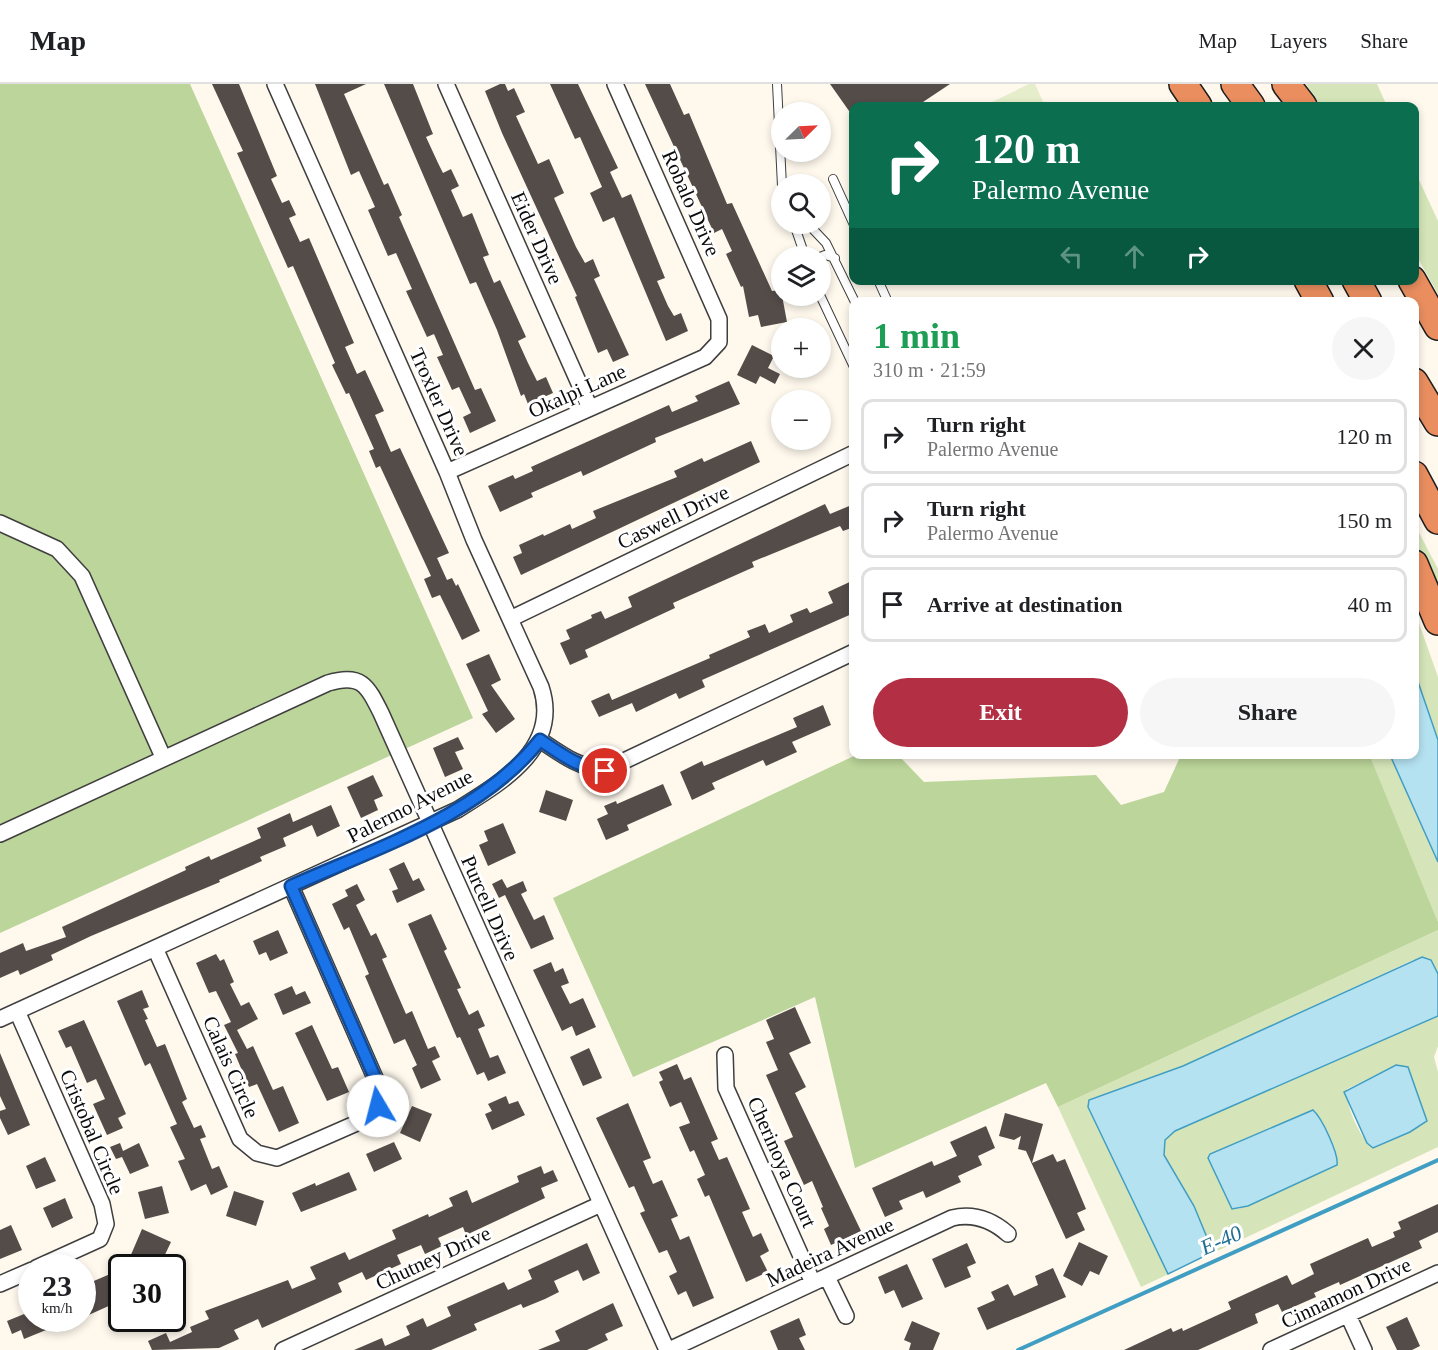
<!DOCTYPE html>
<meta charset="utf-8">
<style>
:root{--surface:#fff;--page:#f6f6f6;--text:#202124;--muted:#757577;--line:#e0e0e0;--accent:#b22f44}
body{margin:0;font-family:"Times New Roman",serif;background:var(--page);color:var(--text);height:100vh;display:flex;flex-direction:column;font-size:22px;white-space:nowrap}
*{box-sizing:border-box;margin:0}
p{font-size:20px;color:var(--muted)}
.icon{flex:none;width:33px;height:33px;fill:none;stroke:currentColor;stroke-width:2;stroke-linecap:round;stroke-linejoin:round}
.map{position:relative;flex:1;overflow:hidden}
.details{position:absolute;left:849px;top:213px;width:570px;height:462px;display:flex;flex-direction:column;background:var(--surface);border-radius:12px;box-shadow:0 3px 9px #0003}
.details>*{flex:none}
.banner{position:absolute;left:849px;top:18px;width:570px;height:183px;border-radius:12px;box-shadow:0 3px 9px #0003;background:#0b6e4f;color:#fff;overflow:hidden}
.needle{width:39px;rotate:66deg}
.fabs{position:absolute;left:771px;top:18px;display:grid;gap:12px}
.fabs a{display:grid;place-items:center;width:60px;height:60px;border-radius:50%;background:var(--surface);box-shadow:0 3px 9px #0003;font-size:30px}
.speed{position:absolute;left:18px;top:1170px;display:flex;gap:12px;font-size:30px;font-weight:700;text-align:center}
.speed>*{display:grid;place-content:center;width:78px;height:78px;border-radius:50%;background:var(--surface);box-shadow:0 3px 9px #0003;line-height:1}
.speed small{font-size:15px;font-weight:400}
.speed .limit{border:3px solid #111;border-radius:9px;background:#fff;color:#111}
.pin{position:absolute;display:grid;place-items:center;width:51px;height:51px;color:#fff;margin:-26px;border:3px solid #fff;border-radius:50%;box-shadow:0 2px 6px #0007}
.me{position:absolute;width:66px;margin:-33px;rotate:352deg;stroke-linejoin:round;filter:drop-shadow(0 0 4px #0008)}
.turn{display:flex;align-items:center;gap:21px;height:126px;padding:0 24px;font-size:27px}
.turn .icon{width:78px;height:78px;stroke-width:2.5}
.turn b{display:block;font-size:42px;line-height:51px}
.lanes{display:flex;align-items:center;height:57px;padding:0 24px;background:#0003;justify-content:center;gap:30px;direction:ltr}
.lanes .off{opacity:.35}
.round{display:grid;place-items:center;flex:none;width:63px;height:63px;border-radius:32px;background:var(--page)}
.overview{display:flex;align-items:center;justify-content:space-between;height:102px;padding:0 24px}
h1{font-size:36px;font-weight:700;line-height:45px;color:#1e9e55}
.cta{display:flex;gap:12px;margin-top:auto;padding:12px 24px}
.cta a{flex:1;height:69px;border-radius:36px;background:var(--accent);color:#fff;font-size:24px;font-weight:700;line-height:69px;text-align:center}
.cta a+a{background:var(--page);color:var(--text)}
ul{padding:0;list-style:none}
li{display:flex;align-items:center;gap:18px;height:75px;margin:0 12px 9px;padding:0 12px;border:3px solid var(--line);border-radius:12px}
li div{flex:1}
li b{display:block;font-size:22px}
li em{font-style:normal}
header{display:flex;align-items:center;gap:36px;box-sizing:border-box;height:84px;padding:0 30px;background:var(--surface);border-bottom:2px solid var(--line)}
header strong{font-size:28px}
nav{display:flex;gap:33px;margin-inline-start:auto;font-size:21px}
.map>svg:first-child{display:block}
.green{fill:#d5e5b9;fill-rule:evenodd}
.forest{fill:#bbd59a}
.pitch{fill:#e5edca}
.water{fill:#b5e2f1;stroke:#419ec3;stroke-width:1.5}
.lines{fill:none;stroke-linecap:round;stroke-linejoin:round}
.stream{stroke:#419ec3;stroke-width:4}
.building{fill:#544c49}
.lane-casing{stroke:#3f3f3f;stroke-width:10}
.street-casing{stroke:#3f3f3f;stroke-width:18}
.highway-casing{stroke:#1d1d1d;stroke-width:30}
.lane{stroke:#fff;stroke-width:8}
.street{stroke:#fff;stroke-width:15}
.highway{stroke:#ea8e5f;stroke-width:27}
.route-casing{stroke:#114b97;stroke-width:15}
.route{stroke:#1a73e8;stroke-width:10}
.labels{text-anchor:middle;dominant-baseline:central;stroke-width:6;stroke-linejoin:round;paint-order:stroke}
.street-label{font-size:21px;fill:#0c0c0c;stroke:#fff}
.water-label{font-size:22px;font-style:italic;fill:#1f6e94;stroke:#fff}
</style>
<header>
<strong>Map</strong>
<nav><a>Map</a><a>Layers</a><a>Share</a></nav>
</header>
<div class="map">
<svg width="1438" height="1266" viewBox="0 0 1438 1266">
<rect width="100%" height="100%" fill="#fef8ed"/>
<path class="green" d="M1306 0H1377L1387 22H1321Z
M1414 85 1438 137V210L1415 169Z
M1414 439 1438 485V518L1415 458Z
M1414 525 1438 593V656L1415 589Z
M1369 671H1390L1438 777V838Z
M1438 846V890L1431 876H1413L1183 982 1089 1016 1088 1023 1168 1189 1213 1168 1194 1122 1164 1071 1165 1056 1175 1047 1438 932V962L1434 973 1438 988V1063L1141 1203 1058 1023ZM1396 981 1408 983 1427 1037 1410 1048 1373 1064C1359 1052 1346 1024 1347 1005ZM1313 1026C1323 1038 1340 1065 1337 1081L1238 1125 1210 1070Z"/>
<path class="forest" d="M0 0H190L473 634 0 849Z
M1369 670 1438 838V846L1058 1023 1046 999 855 1084 815 913 633 993 553 814 856 671H898L924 698 1096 691 1121 721 1164 708 1181 671Z"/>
<path class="pitch" d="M1029 0H1035L1045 22H984Z"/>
<path class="water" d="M1415 589 1438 656V778L1390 671 1414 670Z
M1422 873 1431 876 1438 890V932L1175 1047 1165 1056 1164 1071 1194 1122 1213 1168 1168 1190 1088 1023 1089 1016 1183 982Z
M1396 981 1408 983 1427 1037 1410 1048 1373 1064 1367 1059 1344 1008Z
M1313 1026C1322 1034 1339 1070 1337 1081L1248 1122 1232 1125 1208 1074 1210 1070Z"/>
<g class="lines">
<path class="stream" d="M1018 1266 1438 1076"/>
</g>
<path class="building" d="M212 0H239L277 92 271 95 282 119 289 116 296 131 289 134 300 158 309 154 354 259 345 263 357 290 365 286 384 327 375 331 391 368 400 364 449 469 437 474 447 496 452 494 456 502 458 500 480 547 462 556 440 511 432 514 424 495 431 492 380 382 376 384 369 367 374 365 349 309 346 310 332 281 335 279 293 182 288 184 237 69 243 67Z
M315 0H366L344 10 384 101 388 99 402 131 399 133 475 306 481 304 496 337 470 349 463 333 471 329 459 303 452 306 437 273 443 271 434 250 427 253 406 207 412 205 396 169 388 172 368 126 375 123 359 87 351 91Z
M384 0H413L433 50 426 53 438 79 443 89 451 85 459 102 451 106 463 133 472 129 489 171 483 173 494 199 500 196 526 253 518 257 528 279 537 297 546 293 553 309 528 320 524 310 521 312 497 246 476 198 470 200Z
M500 0H505L508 7 514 4 525 28 516 32 538 80 549 75 564 109 554 114 576 163 585 179 593 175 600 192 594 195 629 271 613 278 607 265 598 269 575 213 577 212 502 49 485 7Z
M550 0H578L618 84 610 88 622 114 631 110 654 167 665 194 657 197 668 222 674 232 681 229 688 247 666 257 614 133 603 138 590 109 602 103 580 53 575 55Z
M645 0H670L684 31 689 29 727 120 732 119 772 207 781 206 787 238 761 243 758 231 749 233 743 202 741 203 726 170 732 167 722 145 714 149Z
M830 0H950L917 22H854V34Z
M752 261 774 272 768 284 780 290 775 300 760 292 756 300 737 291Z
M729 297 740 320 655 354 656 358 583 392 581 387 531 409 533 413 500 428 488 402 513 391 515 395 533 387 531 383 669 321 672 328 698 317 695 312Z
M751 357 760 378 521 491 513 473 522 469 519 461 543 450 544 452 570 440 572 445 596 434 593 427 677 393 674 387 702 374 704 378Z
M825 420 830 430 854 420V443L843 447 840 442 752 478 754 483 673 519 675 524 585 566 588 573 570 581 560 559 570 555 566 546 592 534 591 531 601 527 605 535 632 523 628 513Z
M854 496V529L702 596 705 603 679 615 676 609 636 628 632 619 599 633 591 617 609 609 612 616 710 574 709 571 750 553 747 547 765 540 769 549 793 538 790 531 807 524 810 529 833 519 828 508Z
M489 570 501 596 491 601 515 635 496 649 482 630 488 627 466 580Z
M823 621 831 641 792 658 797 668 766 682 763 676 712 699 715 705 692 716 680 688 702 677 704 682 797 643 793 634Z
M458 653 464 665 455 668 463 685 445 693 433 664Z
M373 691 383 712 374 716 378 726 361 734 347 703Z
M663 700 672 721 627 741 629 746 606 756 597 735 608 730 604 722 616 717 617 720Z
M546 706 573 716 566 737 539 728Z
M331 721 340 742 317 753 312 741 283 754 286 762 260 773 262 777 219 796 220 798 91 852 51 871 53 876 20 891 18 886 0 894V869L23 859 26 867 66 853 62 843 186 786 185 783 209 772 211 776 261 754 257 744 290 729 293 738Z
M503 739 516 769 488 782 479 761 488 757 484 747Z
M404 778 413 797 419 794 425 806 397 819 392 807 398 805 389 785Z
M502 795 507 804 523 797 527 807 521 810 534 836 544 831 554 855 531 865 505 811 499 814 492 800Z
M357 800 365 816 356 821 371 852 376 849 387 873 382 875 406 930 412 927 428 965 435 962 440 973 432 977 441 996 421 1005 412 984 417 981 405 955 394 960 365 892 369 890 349 843 344 846 332 820 348 812 345 806Z
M431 830 447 865 444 867 461 904 457 905 469 931 478 926 485 942 478 945 490 974 498 971 506 989 488 997 484 988 477 991 460 953 457 954 408 840Z
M278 846 288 869 270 877 266 868 259 871 253 857Z
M216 870 220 877 224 875 234 898 230 900 241 922 249 918 258 935 237 946 247 965 253 962 273 1006 283 1002 299 1039 279 1048 257 1000 249 1003 235 970 238 969 224 941 231 938 216 907 209 909 196 879Z
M551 878 555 888 563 884 569 899 561 902 570 920 583 914 596 943 576 952 572 942 562 947 533 886Z
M292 902 296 911 305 907 311 919 283 931 274 910Z
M142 906 149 923 143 925 148 935 145 936 157 963 165 960 187 1015 182 1018 194 1044 201 1041 206 1053 200 1055 212 1085 219 1082 228 1103 211 1111 206 1100 191 1107 178 1077 185 1075 170 1043 177 1040 150 979 145 982 117 917Z
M795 923 811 959 789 969 806 1003 795 1009 861 1147 831 1161 824 1145 829 1142 821 1124 823 1123 812 1097 804 1101 784 1057 793 1053 766 991 778 986 766 958 774 955 766 936Z
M84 936 126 1030 118 1034 123 1044 107 1051 93 1020 105 1015 96 995 87 999 71 962 66 964 58 947Z
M312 941 332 985 338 983 349 1008 327 1017 295 949Z
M589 964 602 994 583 1002 570 973Z
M0 969 30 1041 8 1051 0 1034V1027L6 1025 0 1012Z
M677 980 684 996 691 993 718 1055 711 1058 719 1076 727 1073 750 1125 742 1128 753 1153 761 1149 769 1167 760 1172 768 1188 746 1198 709 1111 705 1113 697 1095 705 1091 694 1066 690 1068 679 1043 690 1039 681 1018 670 1023 659 998 663 996 659 988Z
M506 1012 509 1020 518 1017 525 1031 492 1046 485 1030 492 1027 488 1020Z
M628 1019 651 1074 643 1077 653 1100 662 1096 678 1132 671 1135 680 1156 689 1152 714 1214 693 1223 686 1207 678 1211 669 1192 677 1188 667 1166 659 1169 640 1129 645 1127 634 1102 629 1104 596 1034Z
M412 1022 432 1030 420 1058 400 1049Z
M1005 1029 1043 1040 1032 1079 1053 1070 1057 1078 1065 1075 1086 1125 1077 1129 1085 1146 1066 1155 1026 1067 1018 1065 1021 1052 1014 1056 999 1052Z
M986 1042 995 1064 978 1072 982 1081 958 1092 961 1098 926 1114 923 1107 899 1117 903 1125 885 1133 872 1104 932 1077 934 1082 957 1072 950 1058Z
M394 1058 402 1075 374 1088 366 1070Z
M120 1059 123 1067 139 1059 149 1082 130 1090 122 1073 116 1075 110 1063Z
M45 1073 56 1097 36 1105 26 1082Z
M541 1082 544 1090 553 1086 558 1097 541 1104 545 1114 466 1151 463 1143 438 1154 442 1162 425 1170 421 1161 397 1171 401 1180 366 1196 362 1188 338 1199 342 1208 262 1244 258 1235 234 1246 239 1255 219 1264 152 1266 148 1257 166 1249 170 1258 192 1248 190 1243 209 1235 205 1227 288 1196 292 1205 316 1195 310 1183 345 1168 349 1176 396 1155 392 1146 428 1130 429 1133 453 1122 449 1114 467 1106 472 1119 519 1098 517 1092Z
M349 1088 357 1106 301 1128 292 1109 315 1099 316 1102Z
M162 1102 169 1129 145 1135 138 1108Z
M234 1107 264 1117 256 1142 226 1132Z
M65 1114 73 1134 52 1144 43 1124Z
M1438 1120V1148L1419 1157 1422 1164 1340 1201 1339 1198 1314 1209 1316 1213 1282 1228 1278 1220 1255 1230 1258 1239 1198 1266H1124L1171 1244 1173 1248 1182 1244 1183 1247 1231 1225 1228 1218 1287 1191 1292 1201 1314 1190 1310 1180 1368 1154 1372 1163 1395 1153 1393 1148 1401 1145 1398 1138Z
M11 1141 22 1166 0 1175V1146Z
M142 1145 171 1158 162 1177 159 1176 155 1184 130 1173Z
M1079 1158 1108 1172 1099 1191 1090 1187 1082 1202 1063 1192Z
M587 1159 600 1189 583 1197 578 1186 554 1197 559 1208 545 1215 523 1224 521 1220 474 1240 477 1246 431 1266H354L382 1254 385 1262 410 1251 406 1242 423 1234 427 1243 451 1232 447 1223 504 1198 508 1206 532 1195 528 1186Z
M967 1159 976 1179 967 1183 971 1193 945 1204 932 1175Z
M907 1180 923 1215 902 1224 894 1206 885 1210 878 1193Z
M1053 1184 1066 1213 987 1246 977 1224 995 1216 991 1208 1008 1200 1014 1212 1038 1201 1035 1192Z
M122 1185V1216L82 1234V1202Z
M613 1219 623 1242 605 1250 608 1256 587 1266H538L560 1257 555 1247Z
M29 1228 32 1234 73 1235 24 1255 21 1246 12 1250 7 1237Z
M1407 1233 1420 1262 1412 1266H1397L1386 1243Z
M799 1234 806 1251 799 1254 805 1266H778L770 1247Z
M912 1237 940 1249 933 1266H909L911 1259 904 1256Z"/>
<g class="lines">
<defs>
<path id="lane" d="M777 0 782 102
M833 95 854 141
M794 140 805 172
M808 140 826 159 855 218
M820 173 825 171 835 174
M878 196 888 218
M820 211 854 283"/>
<path id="street" d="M446 0 590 324
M447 388 705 273 719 258V235L615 0
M0 439 57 465 82 492 163 673
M510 535 854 369
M540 656C561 670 579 684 605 686L854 568
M0 750 328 599C361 589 367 601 381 629L667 1266
M155 864 240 1055 257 1069 277 1074 366 1035 378 1022 379 1003 291 802
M17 927 102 1120 106 1140 100 1155 36 1184
M0 935 457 726C502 698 561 664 541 603L474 456 447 388 275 0
M725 971 726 1004 813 1199
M827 1193 846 1232
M0 1200 32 1186
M1348 1231 1364 1266
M283 1266 601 1120
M669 1266 952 1134C973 1129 992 1136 1008 1150
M1271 1266 1438 1189"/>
<path id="highway" d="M1183 0 1198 22
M1235 0 1251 22
M1286 0 1303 22
M1308 196 1320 218
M1356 196 1368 218
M1412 196 1438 242
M1414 298 1438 338
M1414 391 1438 436
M1414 480 1438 537"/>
</defs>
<use href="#lane" class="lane-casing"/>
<use href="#street" class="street-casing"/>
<use href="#highway" class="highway-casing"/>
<use href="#lane" class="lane"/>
<use href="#street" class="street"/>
<use href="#highway" class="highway"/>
</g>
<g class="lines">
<defs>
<path id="route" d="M378 1022 379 1003 291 802C376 764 481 731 540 656 561 670 579 684 605 687"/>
</defs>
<use href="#route" class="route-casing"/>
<use href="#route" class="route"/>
</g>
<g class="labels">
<g class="street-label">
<text transform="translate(691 119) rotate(66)">Robalo Drive</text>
<text transform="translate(537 154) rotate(66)">Eider Drive</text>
<text transform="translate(577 307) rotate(-24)">Okalpi Lane</text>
<text transform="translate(439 318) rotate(66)">Troxler Drive</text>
<text transform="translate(673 433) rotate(-26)">Caswell Drive</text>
<text transform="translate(410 722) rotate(-27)">Palermo Avenue</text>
<text transform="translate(490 824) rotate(66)">Purcell Drive</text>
<text transform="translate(231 983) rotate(66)">Calais Circle</text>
<text transform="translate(92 1048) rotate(67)">Cristobal Circle</text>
<text transform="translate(782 1078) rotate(66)">Cherinoya Court</text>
<text transform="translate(830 1168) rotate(-25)">Madeira Avenue</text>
<text transform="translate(433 1174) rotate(-25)">Chutney Drive</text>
<text transform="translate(1346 1209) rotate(-25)">Cinnamon Drive</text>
</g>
<g class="water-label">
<text transform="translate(1221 1156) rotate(-24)">E-40</text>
</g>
</g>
</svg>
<div class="fabs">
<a><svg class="needle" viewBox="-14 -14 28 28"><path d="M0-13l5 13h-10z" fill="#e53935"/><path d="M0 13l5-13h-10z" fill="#757577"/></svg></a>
<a><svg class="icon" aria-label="search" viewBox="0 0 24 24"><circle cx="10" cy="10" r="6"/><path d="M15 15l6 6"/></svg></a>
<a><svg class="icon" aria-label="layers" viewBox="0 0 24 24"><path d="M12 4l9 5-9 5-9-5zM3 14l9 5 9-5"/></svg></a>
<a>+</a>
<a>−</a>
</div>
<div class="speed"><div>23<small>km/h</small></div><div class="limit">30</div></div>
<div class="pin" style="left:605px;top:687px;background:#d93025"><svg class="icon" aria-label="arrive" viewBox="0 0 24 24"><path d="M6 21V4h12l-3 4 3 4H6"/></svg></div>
<svg class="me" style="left:378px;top:1022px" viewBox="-20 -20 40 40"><circle r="19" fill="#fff"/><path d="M0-13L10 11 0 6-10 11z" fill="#1a73e8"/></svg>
<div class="banner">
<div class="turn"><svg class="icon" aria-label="right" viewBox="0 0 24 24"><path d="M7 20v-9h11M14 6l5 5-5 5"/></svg><div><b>120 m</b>Palermo Avenue</div></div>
<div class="lanes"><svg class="icon off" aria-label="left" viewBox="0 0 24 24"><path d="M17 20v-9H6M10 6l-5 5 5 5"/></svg><svg class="icon off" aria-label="ahead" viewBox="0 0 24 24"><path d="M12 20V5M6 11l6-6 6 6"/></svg><svg class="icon" aria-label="right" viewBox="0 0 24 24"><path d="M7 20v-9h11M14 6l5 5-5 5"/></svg></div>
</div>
<section class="details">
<div class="overview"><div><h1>1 min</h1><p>310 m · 21:59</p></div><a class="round"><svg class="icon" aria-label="close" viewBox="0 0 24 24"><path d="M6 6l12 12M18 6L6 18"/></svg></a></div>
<ul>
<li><svg class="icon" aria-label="right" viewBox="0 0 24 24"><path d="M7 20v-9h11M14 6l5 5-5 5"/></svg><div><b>Turn right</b><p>Palermo Avenue</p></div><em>120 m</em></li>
<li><svg class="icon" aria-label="right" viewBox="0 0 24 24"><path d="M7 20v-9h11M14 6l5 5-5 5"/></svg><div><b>Turn right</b><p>Palermo Avenue</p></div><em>150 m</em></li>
<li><svg class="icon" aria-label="arrive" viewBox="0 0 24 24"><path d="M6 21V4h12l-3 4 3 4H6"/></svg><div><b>Arrive at destination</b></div><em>40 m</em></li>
</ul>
<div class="cta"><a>Exit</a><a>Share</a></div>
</section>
</div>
